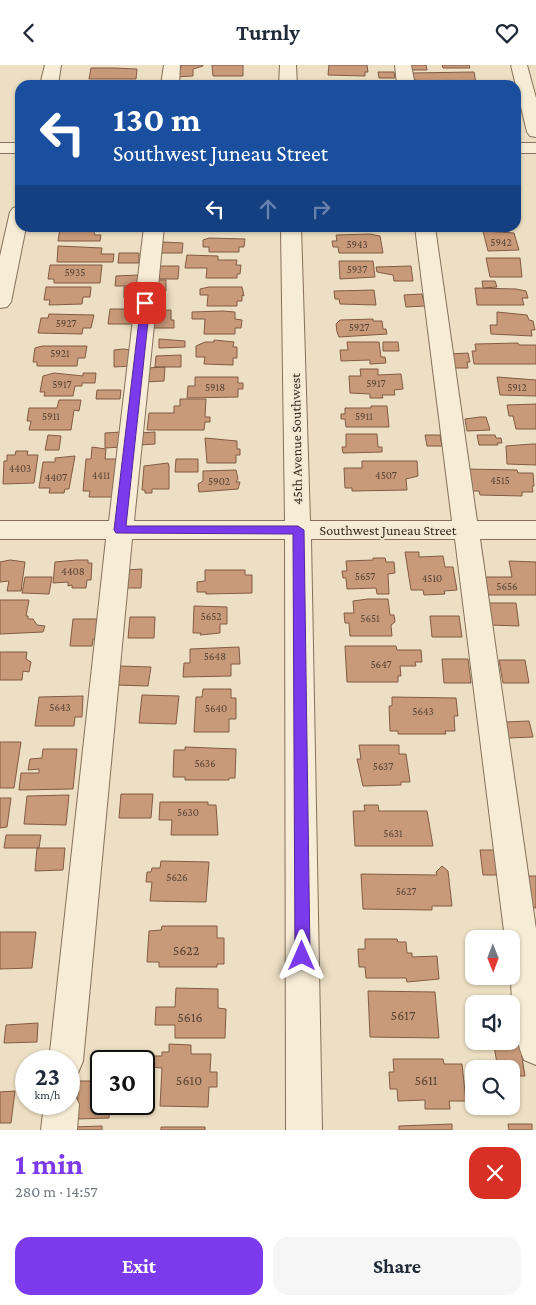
<!DOCTYPE html>
<meta charset="utf-8">
<style>
:root{--surface:#fff;--page:#f6f6f7;--text:#1f2937;--muted:#747a83;--accent:#7c3aed}
body{margin:0;font-family:"Crimson Pro",serif;background:var(--page);color:var(--text);height:100vh;display:flex;flex-direction:column;font-size:19px;white-space:nowrap}
*{box-sizing:border-box;margin:0}
p{font-size:16px;color:var(--muted)}
.icon{flex:none;width:28px;height:28px;fill:none;stroke:currentColor;stroke-width:2;stroke-linecap:round;stroke-linejoin:round}
.map{position:relative;height:1065px;overflow:hidden}
.sheet{display:flex;flex-direction:column;background:var(--surface);flex:1}
.sheet>*{flex:none}
.hud{position:absolute;left:15px;top:15px;width:506px;height:152px;border-radius:15px;box-shadow:0 1px 4px #0004;background:#1a4fa0;color:#fff;overflow:hidden}
.needle{width:32px;rotate:179deg}
.tools{position:absolute;left:465px;top:865px;display:grid;gap:10px}
.tools a{display:grid;place-items:center;width:55px;height:55px;border-radius:10px;background:var(--surface);box-shadow:0 1px 4px #0004;font-size:25px}
.speed{position:absolute;left:15px;top:985px;display:flex;gap:10px;font-size:25px;font-weight:700;text-align:center}
.speed>*{display:grid;place-content:center;width:65px;height:65px;border-radius:50%;background:var(--surface);box-shadow:0 1px 4px #0004;line-height:1}
.speed small{font-size:12px;font-weight:400}
.speed .limit{border:2px solid #111;border-radius:8px;background:#fff;color:#111}
.pin{position:absolute;display:grid;place-items:center;width:42px;height:42px;color:#fff;margin:-21px;border-radius:10px;box-shadow:0 2px 8px #0006}
.me{position:absolute;width:55px;margin:-28px;rotate:0deg;stroke-linejoin:round;filter:drop-shadow(0 0 4px #0008)}
.turn{display:flex;align-items:center;gap:18px;height:105px;padding:0 15px;font-size:22px}
.turn .icon{width:65px;height:65px;stroke-width:2.5}
.turn b{display:block;font-size:35px;line-height:42px}
.lanes{display:flex;align-items:center;height:48px;padding:0 15px;background:#0003;justify-content:center;gap:25px;direction:ltr}
.lanes .off{opacity:.35}
.round{display:grid;place-items:center;flex:none;width:52px;height:52px;border-radius:15px;background:var(--page)}
.head{display:flex;align-items:center;justify-content:space-between;height:85px;padding:0 15px}
h1{font-size:30px;font-weight:700;line-height:38px;color:var(--accent)}
.action{display:flex;gap:10px;margin-top:auto;padding:10px 15px}
.action a{flex:1;height:58px;border-radius:15px;background:var(--accent);color:#fff;font-size:20px;font-weight:700;line-height:58px;text-align:center}
.action a+a{background:var(--page);color:var(--text)}
header{display:flex;justify-content:space-between;align-items:center;height:65px;padding:0 15px;background:var(--surface);font-size:22px;font-weight:700}
.map>svg:first-child{display:block}
.building{fill:#c89a7a;stroke:#835b42}
.lines{fill:none;stroke-linecap:round;stroke-linejoin:round}
.minor-casing{stroke:#85715b;stroke-width:2}
.minor{fill:#f7ecd5;fill-rule:evenodd}
.route{fill:#7c3aed;stroke:#51269a}
.labels{text-anchor:middle;dominant-baseline:central;stroke-width:4;stroke-linejoin:round;paint-order:stroke}
.number-label{font-size:11px;fill:#5a4535}
.street-label{font-size:14px;fill:#35291e;stroke:#f3e9d2}
.near-number-label{font-size:14px;fill:#5a4535}
</style>
<header><svg class="icon" aria-label="back" viewBox="0 0 24 24"><path d="M15 5l-7 7 7 7"/></svg>Turnly<svg class="icon" aria-label="heart" viewBox="0 0 24 24"><path d="M12 20l-8-8c-3-5 5-10 8-4 3-6 11-1 8 4z"/></svg></header>
<div class="map">
<svg width="536" height="1065" viewBox="0 0 536 1065">
<rect width="100%" height="100%" fill="#ecdfc3"/>
<path class="building" d="M181 0H203V1L193 4V11L176 12V3H181Z
M212 0H243V11H213Z
M329 0H367L368 7H365V11L328 10Z
M411 0H426L427 5H412Z
M442 0H469L470 3H443Z
M91 3H114L137 4 136 14H89Z
M378 7H394L395 13H379Z
M474 7 476 18H445L413 15 411 8Z
M89 16 128 17 127 19H131L88 20Z
M140 16H157V20H139Z
M338 16 346 17 349 20H320V17Z
M216 17H241V20H216Z
M60 164H93L95 170H101L100 176H58Z
M483 166 514 168 519 185 488 186Z
M370 169 380 171 383 188H339L338 182H333L332 176H337L336 170Z
M209 173 245 174 244 182H239V187H209V182H203V175Z
M163 177 183 178 182 188H161Z
M58 181 102 183 101 189H114L113 197H57Z
M119 188H139V198H118Z
M187 190 218 191V195H237L236 200H241L240 209H237V213H206L207 203H185Z
M486 193H520L522 212H490Z
M339 196H373L375 212 340 214Z
M50 200H102L100 218H54V214H48Z
M158 201H179L178 214H158Z
M411 201 413 216H394L393 210 377 207 376 202Z
M138 210 137 221H115L116 211Z
M155 215H166V226H154Z
M482 216H495L497 222 483 223Z
M138 221V232L124 233V222Z
M46 222H91L90 232H83L82 239 49 240 50 235H44Z
M209 222H242L244 231 242 230V236H237V241H207L208 230H200V224Z
M475 223 516 224 526 226 528 233H522L524 240H477Z
M374 225 376 240 340 239 339 234H335L334 226Z
M422 229 425 241 406 242 404 230Z
M110 244H137L135 259H108Z
M171 245V255H174V263H150L151 246Z
M223 246 235 247V254L242 255 241 263H235V269H204L205 254H192V247Z
M497 247 527 250 529 255 533 256 535 265H531L532 271 491 269 490 260H497Z
M49 249 94 250 91 263H83L82 269 38 268 41 253H48Z
M373 254V256H382L383 264H386L387 269 339 272 337 267 336 259 340 255Z
M159 274 185 276V282L159 283Z
M214 275 234 277 233 282H237V293H233V300L204 299 205 292H196V281L205 277H214Z
M347 277H379L381 292H385L386 298 370 299V295L341 296 340 285H348Z
M383 277H398L399 286H383Z
M518 278 519 280H536V299H474L472 286H476L475 279Z
M42 281H87L85 293H78L77 301H37V297H33L35 283Z
M123 284 132 285 131 301 114 302V285Z
M468 288 470 297H467L468 303H455L450 289Z
M181 290V302H155L156 291Z
M165 302 164 316 145 317 146 303Z
M360 304H378V310L401 309 403 324 394 325 395 330H382L383 333H370V329L350 328 349 311H361Z
M54 308 83 311V308H96L95 318H82V321H75L73 331H44L45 327H40L43 311Z
M195 312H238V318H243V324H238V332L187 333 188 321H195Z
M497 312 536 315V331L500 330Z
M97 325H121L120 334H96Z
M180 334H206L205 352H210V357H205L204 365H147L149 348H174V341H180Z
M59 335H81L79 346 74 345 71 365H29L31 356H27L29 343H57Z
M536 339V364H516L513 351H509L507 340Z
M371 341H387L389 362H346L345 354H341V349H345V343H371Z
M480 352H486L490 365 467 366 465 354Z
M121 367V382L105 383V368Z
M155 367V379L140 380V368Z
M346 369H377L378 382H382V387L343 388 342 382H346Z
M48 370 61 371 59 385H45Z
M425 370H440L442 381H427Z
M477 370H495L496 373H501L502 378H497L498 380H479Z
M205 373 237 376V384H240V390H236V398H207Z
M532 379H536V400L507 399 506 381Z
M92 382 106 384 105 394H118L116 432H89L90 426H83L86 394H91Z
M16 386H28L27 390H38L34 418 3 419 4 396H7V390H15Z
M75 391 69 424H65L64 428H49L50 423H39L43 397H55V393Z
M176 394H198V407H175Z
M362 396H417L418 411 406 414 407 425 352 426V423H345L344 403H362Z
M168 398 169 401V424H152V428H145V425H142L144 401Z
M466 404 517 405 518 408H533L534 421H532L533 427H522V431L480 430 479 426H468Z
M236 405 238 414 236 417H240L238 424 199 427 198 419 203 416V406Z
M405 487H419V492L443 491 445 502H453L457 525 444 526 445 529 424 530 423 525H411Z
M373 493H385L386 497H394L395 508 388 509 389 529H377L376 523 347 524 346 513H343L342 506H347L346 496 373 495Z
M10 495 25 497 21 526H7L9 516 0 517V497Z
M77 495H88V498H92L91 515H87L86 523H72V520L68 521V517L53 518 55 497Z
M509 496 536 497V530H480L478 512H512Z
M142 504 141 523H125L126 505Z
M205 505H245V510H252V528L206 529V527H197V517L205 516Z
M25 512H52L49 529 22 528Z
M368 534H388L390 550H394L395 557 391 560 392 571H350L349 558H345L344 548H354L353 536Z
M0 535H29L26 551H28V554H33L37 560 45 561 43 567 0 569Z
M487 538H516L519 561 490 560Z
M194 541 227 542V559H220V568L200 570 201 568H193Z
M430 551H459L462 572H432Z
M130 552H155L154 573H128Z
M73 554H98L96 574H93L92 581H70Z
M345 581H396L397 585H421L422 597H415L416 601H400L401 611H398V617H347Z
M239 582 240 599H231V611L183 612 184 598H190V584Z
M0 587H27L26 594 31 597 29 607 23 606 22 615H0Z
M442 594H468L471 618H444Z
M499 595H525L529 618H503Z
M119 601 151 602 148 621 116 620Z
M203 624H231V633H236V654H229V667H194L196 632H202Z
M142 630 179 631 176 659 139 658Z
M83 631 82 652H75L74 661H35L39 632Z
M392 632 456 633 458 651H454L455 666H445L446 669H398V666H390L389 641H392Z
M529 656 533 672 508 673 505 657Z
M0 677H21L14 723H0Z
M359 680H399V689H406L410 717H401V720L363 721 357 694H361Z
M185 682 236 684 235 713H229V715H185V712H173L174 685H185Z
M43 684H77L73 724 19 725 21 708H39V704L28 705 30 694 42 693Z
M121 729H153L151 753H119Z
M69 730 66 760 24 759 27 731Z
M0 733H11L7 762 0 763Z
M160 737H208V740H216L218 770H171L172 755H159Z
M364 740H378L379 746H427L433 781H355L353 746H365Z
M6 770H41L39 783H4Z
M37 783H65L63 805 35 806Z
M480 785H497L501 810H483Z
M161 796 209 797 206 837 150 836 152 817H146L147 807H151L152 803H160Z
M442 801 448 806 452 841H432V845L363 844 361 809 437 810 436 807Z
M520 811H536V843L524 842Z
M162 861H217V873H224V899H217V902H159V897H147L149 866 161 865Z
M0 867H36L32 903 0 904Z
M365 874H397L398 877H406L407 888H412V892L437 891 439 914 407 917 406 913H366L365 902H359L358 884H365Z
M176 923 218 924V943L226 944 225 973H175V960H155L156 942H175Z
M368 926 435 927 439 973 370 972Z
M38 958 37 977 4 978 6 960Z
M169 979 191 980V989H211L210 1007H217V1022H209L208 1042 160 1041 162 1003 149 1002 150 991H162V987H169Z
M520 980 525 1011H511V1004H498L494 981Z
M393 994H443L444 999H462L466 1036H449L450 1044H425V1035L398 1036 397 1024H390L389 1007H394Z
M79 1016H101V1039H110L109 1053 76 1054Z
M15 1026 11 1058H0V1027Z
M452 1059V1065H399V1061Z
M508 1059H532V1065H509Z
M102 1061V1065H72V1062Z
M161 1062H205V1065H161Z"/>
<g class="lines">
<defs>
<path id="minor" d="M45 0H61L58 20H40Z
M164 0H180L179 20H161Z
M280 0H296L297 20H279Z
M395 0H411L415 20H397Z
M511 0H527L536 33V72L530 71 527 67Z
M0 78H20V88H0Z
M516 78H536V88H516Z
M20 141V162H26L11 237 7 242 0 243V191L10 147 13 143Z
M144 162H164L134 456H285L281 162H301L310 456H452L415 162H435L477 456H536V474H480L536 864V1000L524 995C509 959 511 911 511 874H505L455 474H311L322 1065H286L285 474H132L83 996 78 1008 69 1012V996H49L106 474H0V456H109Z
M69 1025 73 1027 79 1039 77 1065H41L44 1039H69Z"/>
</defs>
<use href="#minor" class="minor-casing"/>
<use href="#minor" class="minor"/>
</g>
<path class="route" d="M145 235 150 238 126 461H298L304 465 310 891 307 896 302 898 298 896 295 891 293 469 116 468 114 465 141 238Z"/>
<g class="labels">
<g class="number-label">
<text x="501" y="177">5942</text>
<text x="357" y="179">5943</text>
<text x="357" y="204">5937</text>
<text x="75" y="207">5935</text>
<text x="66" y="258">5927</text>
<text x="359" y="262">5927</text>
<text x="60" y="288">5921</text>
<text x="376" y="318">5917</text>
<text x="62" y="319">5917</text>
<text x="215" y="322">5918</text>
<text x="517" y="322">5912</text>
<text x="51" y="351">5911</text>
<text x="364" y="351">5911</text>
<text x="20" y="403">4403</text>
<text x="101" y="410">4411</text>
<text x="386" y="410">4507</text>
<text x="56" y="412">4407</text>
<text x="500" y="415">4515</text>
<text x="219" y="416">5902</text>
<text x="73" y="506">4408</text>
<text x="365" y="511">5657</text>
<text x="432" y="513">4510</text>
<text x="507" y="521">5656</text>
<text x="211" y="551">5652</text>
<text x="370" y="553">5651</text>
<text x="215" y="591">5648</text>
<text x="381" y="599">5647</text>
<text x="60" y="642">5643</text>
<text x="216" y="643">5640</text>
<text x="423" y="646">5643</text>
<text x="205" y="698">5636</text>
<text x="383" y="701">5637</text>
<text x="188" y="747">5630</text>
<text x="393" y="768">5631</text>
<text x="177" y="812">5626</text>
<text x="406" y="826">5627</text>
</g>
<g class="street-label">
<text transform="translate(296 374) rotate(-91)">45th Avenue Southwest</text>
<text x="388" y="465">Southwest Juneau Street</text>
</g>
<g class="near-number-label">
<text x="186" y="885">5622</text>
<text x="403" y="950">5617</text>
<text x="190" y="952">5616</text>
<text x="189" y="1015">5610</text>
<text x="426" y="1015">5611</text>
</g>
</g>
</svg>
<div class="tools">
<a><svg class="needle" viewBox="-14 -14 28 28"><path d="M0-13l5 13h-10z" fill="#e53935"/><path d="M0 13l5-13h-10z" fill="#747a83"/></svg></a>
<a><svg class="icon" aria-label="sound" viewBox="0 0 24 24"><path d="M4 9h4l5-4v14l-5-4H4zM17 9q2 3 0 6"/></svg></a>
<a><svg class="icon" aria-label="search" viewBox="0 0 24 24"><circle cx="10" cy="10" r="6"/><path d="M15 15l6 6"/></svg></a>
</div>
<div class="speed"><div>23<small>km/h</small></div><div class="limit">30</div></div>
<div class="pin" style="left:145px;top:238px;background:#d93025"><svg class="icon" aria-label="arrive" viewBox="0 0 24 24"><path d="M6 21V4h12l-3 4 3 4H6"/></svg></div>
<svg class="me" style="left:302px;top:891px" viewBox="-20 -20 40 40"><path d="M0-17L14 15 0 8-14 15z" fill="#7c3aed" stroke="#fff" stroke-width="4"/></svg>
<div class="hud">
<div class="turn"><svg class="icon" aria-label="left" viewBox="0 0 24 24"><path d="M17 20v-9H6M10 6l-5 5 5 5"/></svg><div><b>130 m</b>Southwest Juneau Street</div></div>
<div class="lanes"><svg class="icon" aria-label="left" viewBox="0 0 24 24"><path d="M17 20v-9H6M10 6l-5 5 5 5"/></svg><svg class="icon off" aria-label="ahead" viewBox="0 0 24 24"><path d="M12 20V5M6 11l6-6 6 6"/></svg><svg class="icon off" aria-label="right" viewBox="0 0 24 24"><path d="M7 20v-9h11M14 6l5 5-5 5"/></svg></div>
</div>
</div>
<section class="sheet">
<div class="head"><div><h1>1 min</h1><p>280 m · 14:57</p></div><a class="round" style="background:#d93025;color:#fff"><svg class="icon" aria-label="close" viewBox="0 0 24 24"><path d="M6 6l12 12M18 6L6 18"/></svg></a></div>
<div class="action"><a>Exit</a><a>Share</a></div>
</section>
